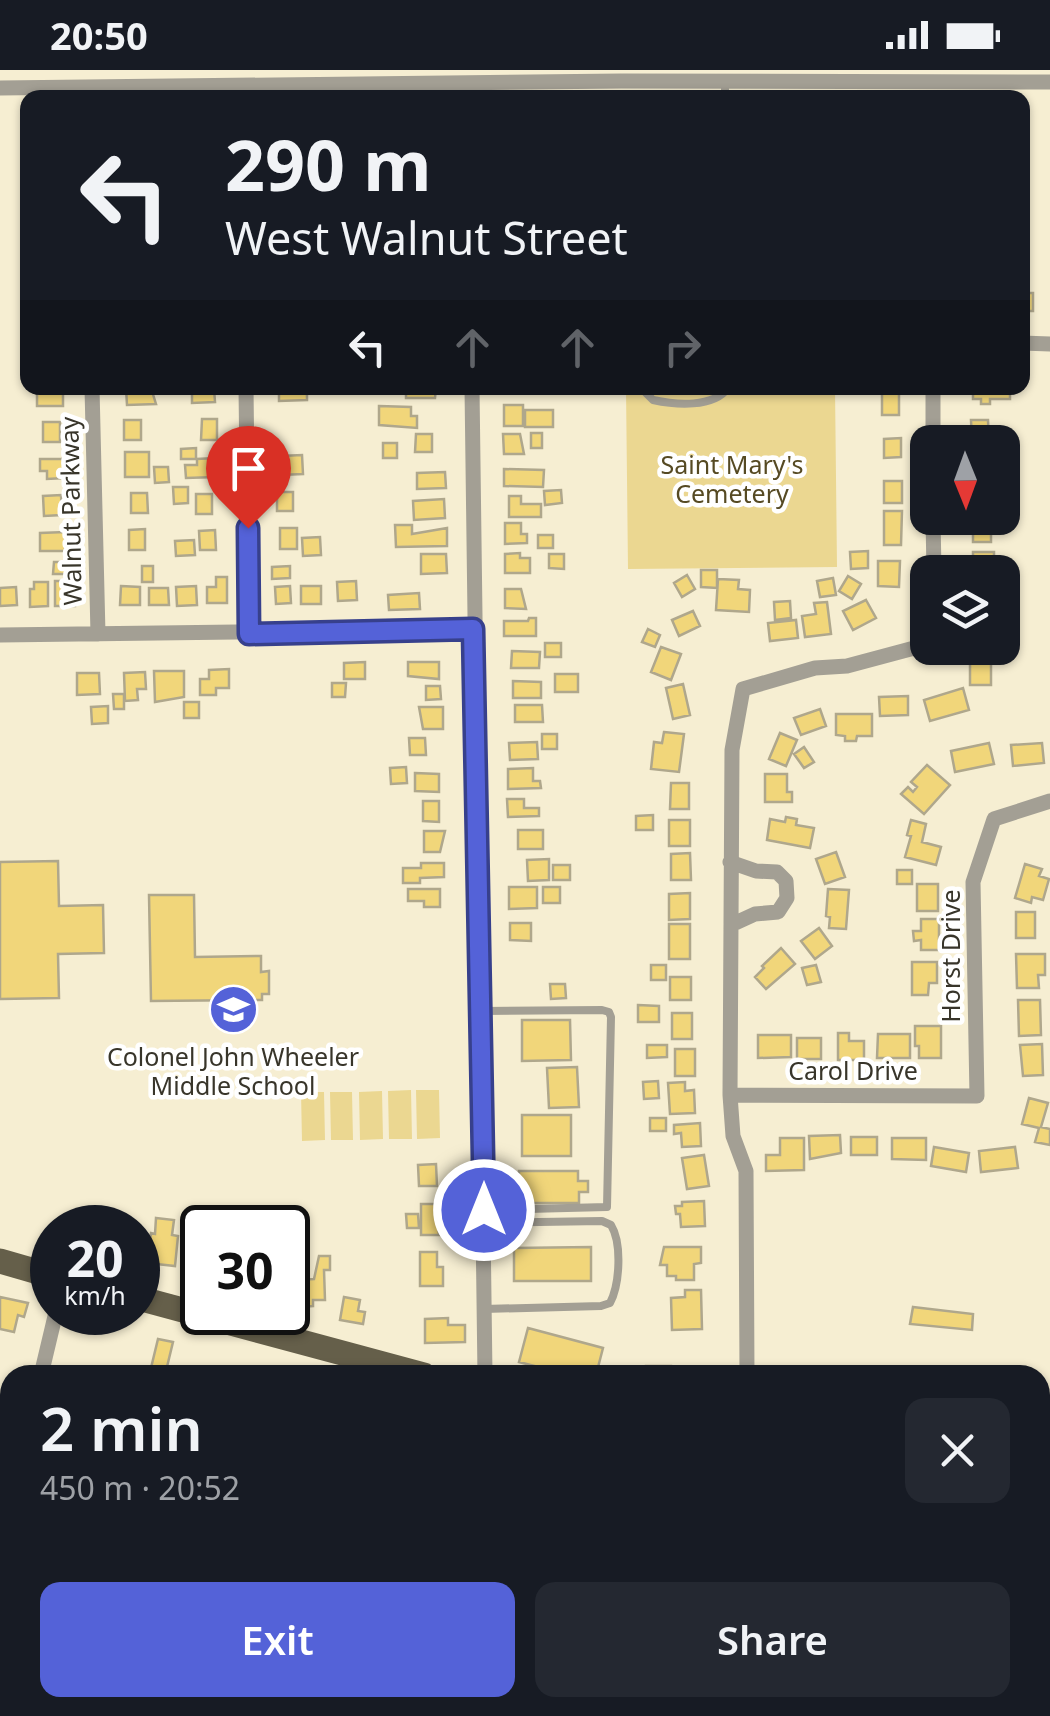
<!DOCTYPE html>
<meta charset="utf-8">
<style>
:root{--surface:#171b24;--page:#242831;--text:#f1f3f6;--muted:#9ea1a6;--accent:#5462d8}
body{margin:0;font-family:"Noto Sans",sans-serif;background:var(--page);color:var(--text);height:100vh;display:flex;flex-direction:column;font-size:38px;white-space:nowrap}
*{box-sizing:border-box;margin:0}
p{font-size:32px;color:var(--muted)}
.icon{flex:none;width:55px;height:55px;fill:none;stroke:currentColor;stroke-width:2;stroke-linecap:round;stroke-linejoin:round}
.map{position:relative;flex:1;overflow:hidden}
.panel{position:absolute;left:0px;top:1295px;width:1050px;height:352px;display:flex;flex-direction:column;background:var(--surface);border-radius:30px 30px 0 0;box-shadow:0 2px 8px #0004}
.panel>*{flex:none}
.top-card{position:absolute;left:20px;top:20px;width:1010px;height:305px;border-radius:20px;box-shadow:0 2px 8px #0004;background:#171b24;color:var(--text);overflow:hidden}
.needle{width:65px;rotate:179deg}
.controls{position:absolute;left:910px;top:355px;display:grid;gap:20px}
.controls a{display:grid;place-items:center;width:110px;height:110px;border-radius:20px;background:var(--surface);box-shadow:0 2px 8px #0004;font-size:50px}
.speed{position:absolute;left:30px;top:1135px;display:flex;gap:20px;font-size:50px;font-weight:700;text-align:center}
.speed>*{display:grid;place-content:center;width:130px;height:130px;border-radius:50%;background:var(--surface);box-shadow:0 2px 8px #0004;line-height:1}
.speed small{font-size:25px;font-weight:400}
.speed .limit{border:5px solid #111;border-radius:15px;background:#fff;color:#111}
.pin{position:absolute;display:grid;place-items:center;width:85px;height:85px;color:#fff;margin:-102px -42px;border-radius:50% 50% 50% 0;rotate:-45deg;box-shadow:0 0 10px #0007}
.pin .icon{rotate:45deg}
.me{position:absolute;width:110px;margin:-55px;rotate:0deg;stroke-linejoin:round;filter:drop-shadow(0 0 8px #0008)}
.turn{display:flex;align-items:center;gap:35px;height:210px;padding:0 40px;font-size:45px}
.turn .icon{width:130px;height:130px;stroke-width:2.5}
.turn b{display:block;font-size:70px;line-height:85px}
.lanes{display:flex;align-items:center;height:95px;padding:0 40px;background:#0003;justify-content:center;gap:50px;direction:ltr}
.lanes .off{opacity:.35}
.round{display:grid;place-items:center;flex:none;width:105px;height:105px;border-radius:20px;background:var(--page)}
.headline{display:flex;align-items:center;justify-content:space-between;height:170px;padding:0 40px}
h1{font-size:60px;font-weight:600;line-height:75px}
.action{display:flex;gap:20px;margin-top:auto;padding:20px 40px}
.action a{flex:1;height:115px;border-radius:20px;background:var(--accent);color:#fff;font-size:40px;font-weight:600;line-height:115px;text-align:center}
.action a+a{background:var(--page);color:var(--text)}
.status{display:flex;justify-content:space-between;align-items:center;height:70px;padding:0 50px;background:var(--surface);direction:ltr}
.status svg{height:28px;fill:currentColor}
.map>svg:first-child{display:block}
.green{fill:#ebd791}
.building{fill:#f1d67a;stroke:#afa78c;stroke-width:2.5}
.lines{fill:none;stroke-linecap:round;stroke-linejoin:round}
.service{stroke:#a39f94;stroke-width:8}
.minor{stroke:#a39f94;stroke-width:15}
.primary{stroke:#655f4a;stroke-width:25}
.route-casing{stroke:#37408c;stroke-width:25}
.route{stroke:#5462d8;stroke-width:18}
.labels{text-anchor:middle;dominant-baseline:central;stroke-width:9;stroke-linejoin:round;paint-order:stroke}
.park-label{font-size:25px;fill:#564a23;stroke:#fff}
.street-label{font-size:25px;fill:#38352a;stroke:#fff}
.poi-label{font-size:25px;fill:#38352a;stroke:#fff}
</style>
<div class="status"><b>20:50</b><svg viewBox="0 0 49 12"><path d="M0 12V9h3v3zM5 12V6h3v6zM10 12V3h3v9zM15 12V0h3v12zM26 1h20v11H26zM47 4h2v5h-2z"/></svg></div>
<div class="map">
<svg width="1050" height="1646" viewBox="0 0 1050 1646">
<rect width="100%" height="100%" fill="#f6eed2"/>
<path class="green" d="M626 318H835L837 497 628 499Z
M411 1020 412 1069H389L388 1021Z
M416 1020H439L440 1068 417 1069Z
M382 1021 383 1069 360 1070 359 1022Z
M301 1022H324L325 1070 302 1071Z
M330 1022H352L353 1070H331Z"/>
<path class="building" d="M1022 223H1033V241H1022Z
M46 318H63V336H37V319Z
M126 318H151L156 334 127 335Z
M198 318H214L215 332 192 333V321H198Z
M279 318H307V330L279 331Z
M406 318H436L435 328H406Z
M882 318H899V345H882Z
M973 318H1010V329H990V334H981V329H973Z
M504 335H523V356H504Z
M379 336 411 337V346H417V358L379 355Z
M525 340H553V357H525Z
M202 349H217V370H201Z
M124 350H141V370H124Z
M971 350H988L989 372H972Z
M43 352H60V372H43Z
M531 363H542V378H531Z
M416 364H432V382H415Z
M503 364H520L524 384H504Z
M901 368V387L884 388V369Z
M383 373H397V388H383Z
M196 378V389H181V379Z
M125 382H149V407H125Z
M302 385 303 404 280 405V386Z
M215 388 216 407 186 408 185 395H197V389Z
M40 389H64L65 408 47 409V401H40Z
M154 397H168L169 412 155 413Z
M504 399 544 400 543 417 504 416Z
M445 402 446 418 417 419V403Z
M884 411H902V433H884Z
M173 417H188V433L174 434Z
M561 420 562 433 545 435 544 421Z
M277 422H293V441H277Z
M131 423H147L148 443H131Z
M196 424H212V444H196Z
M61 425 62 445 44 446 43 426Z
M509 426H521V434H541V447H509Z
M444 429 445 448 414 450 413 431Z
M884 441H902L901 475H884Z
M973 448H991V472H973Z
M505 453H521V464H527V473L505 474Z
M395 455H412V464L447 458V476L396 477Z
M280 458H297V479H280Z
M145 459V480H129V460Z
M215 460 216 480H200L199 461Z
M65 462V481H40V463Z
M538 465H553V478H538Z
M320 467 321 485 303 486 302 468Z
M194 470 195 485 176 486 175 471Z
M868 481V498L851 499 850 482Z
M973 482H994V502H973Z
M520 483V488H530V503H505V484Z
M421 484H446L447 503 421 504Z
M549 484H564V499L549 498Z
M878 491H900L899 517 878 516Z
M54 492H70V504H53Z
M142 496H153V512H142Z
M290 496V508L272 509V497Z
M701 500H717V518L701 517Z
M687 505 695 519 682 527 674 513Z
M848 506 861 514 852 529 839 521Z
M216 507H227V533H207V517H216Z
M833 508 836 525 820 527 817 511Z
M718 509 739 510 738 519 750 520 749 542 716 540Z
M55 511H74L75 536H55Z
M356 511 357 530 338 531 337 512Z
M34 512H48V536L30 537V519H34Z
M121 516 140 517V535H120Z
M196 516 197 535 177 536 176 517Z
M290 516 291 533 276 534 275 517Z
M301 516H321V534H301Z
M16 517 17 535 0 536V518Z
M149 518H168L169 535H149Z
M505 519H521L526 539 505 538Z
M419 523 420 539 389 540 388 525Z
M866 530 876 548 853 560 843 541Z
M790 531 791 548 775 550 774 532Z
M827 532 831 564 805 567 802 546 816 544 814 533Z
M693 541 700 556 679 566 672 550Z
M529 548H536V566H504V551H528Z
M796 550 798 568 770 571 768 553Z
M648 559 660 565 655 577 642 572Z
M545 573H561V587H545Z
M661 577 681 584 671 610 651 602Z
M970 578H991V615H970Z
M512 581 540 582 539 598H511Z
M365 592V609H344V593Z
M408 592H439V609L408 606Z
M229 599V618H216V625H200V609H209V600Z
M154 601H184V627L155 632Z
M145 602 146 619H137L138 630 125 631 124 603Z
M77 603H99L100 624 77 625Z
M555 604H578V622H555Z
M513 611 541 612V628H513Z
M332 613H346L345 627H332Z
M683 614 690 645 673 649 666 618Z
M426 616H440L441 629 426 630Z
M963 618 969 640 930 651 924 630Z
M113 624H124V639H114Z
M908 626V645L880 646 879 627Z
M184 632H199V648H184Z
M515 635H542L543 652H515Z
M108 636V653L92 654 91 637Z
M419 637H443V659H423Z
M820 639 826 656 801 665 794 648Z
M836 644H872V666H857L856 671H845V666L836 665Z
M664 662 684 664 679 702 651 699 654 672 662 673Z
M780 663 797 670 786 696 769 689Z
M542 664H557V679H542Z
M409 668H425L426 685H410Z
M537 672 538 689 510 690 509 673Z
M989 673 994 694 955 702 951 681Z
M1042 673 1044 693 1013 696 1011 675Z
M804 677 814 692 804 698 794 684Z
M927 695 950 715 924 744 901 724 908 717 913 722 917 717 911 712Z
M406 697 407 713 391 714 390 698Z
M533 698V711H540L541 718 508 719V699Z
M415 703 439 704V722L415 721Z
M765 704H787V722H792V732H765Z
M671 713H689V739H670Z
M507 729H524V738H539V746L508 747Z
M423 731H439V752L423 751Z
M653 745V760H636V746Z
M786 747 797 749 796 755 814 758 810 778 767 770 770 749 785 752Z
M669 750H690V776H669Z
M911 750 926 754 922 772 941 777 936 795 905 787 911 766 907 765Z
M518 760H543V779H518Z
M424 761H445L440 782H424Z
M836 782 845 807 825 814 816 789Z
M690 783 691 810H671V784Z
M549 789V810L528 811 527 790Z
M58 791 59 836 103 835 104 883 58 884 59 928 0 929V792Z
M421 793H444V807L420 808V813H403V798H421Z
M1025 794 1042 799 1039 806 1049 809 1043 830 1032 827 1031 833 1015 828Z
M553 795H570V810H553Z
M897 800H912V814H897Z
M917 814H938V841H917Z
M509 817H537V838L509 839Z
M543 817H560V833H543Z
M408 819H440V837H424V831H408Z
M828 819 849 820 846 859 829 858 830 847 826 846Z
M690 823V849L669 850V824Z
M149 825H194L195 887 261 886V902L269 901V924H262V930L151 931Z
M1016 842H1035V868H1016Z
M921 849H939V880H921V870L914 871 913 861H921Z
M510 853H531V871L510 870Z
M669 854H690V889H669Z
M819 858 832 876 815 889 801 871Z
M781 878 795 894 766 919 755 907 764 898 762 896Z
M1016 884H1045V905H1038L1039 918H1017Z
M912 892H937V913H929L928 925H912Z
M651 895H666V910H651Z
M816 895 821 912 807 915 802 898Z
M670 907H691V930H670Z
M550 914H565L566 928 551 929Z
M1018 930H1040L1041 965 1019 966Z
M638 935 659 936V952H638Z
M672 943H692V969H672Z
M522 950H570L571 990 522 991Z
M915 956H941V988H919V976H915Z
M838 963H849V971H864V990H838Z
M878 964H910V988H877Z
M758 965H791V987L758 988Z
M797 968H821V989H797Z
M1042 974 1043 1005 1023 1006 1020 975Z
M647 975H667V987L647 988Z
M675 979H695V1006H675Z
M577 997 579 1037 549 1038 547 998Z
M658 1011 659 1028 644 1029 643 1012Z
M685 1012V1021L694 1020 695 1043 670 1044 668 1013Z
M1029 1028 1048 1033 1041 1057 1050 1059V1075L1035 1072 1039 1058 1022 1054Z
M522 1045H571V1086H522Z
M650 1048H666V1061H650Z
M700 1053 701 1076 682 1077 681 1063 674 1064V1055Z
M840 1065 841 1083 810 1089 809 1066Z
M851 1067H877V1085H851Z
M780 1068H804V1100L766 1101V1085H780Z
M892 1068H926V1090L892 1089Z
M934 1077 969 1083 966 1102 931 1096Z
M1015 1077 1018 1098 981 1102 979 1081Z
M704 1085 709 1116 687 1119 682 1088Z
M436 1094 437 1116H419L418 1095Z
M519 1101H578V1111H588V1122H579V1133H518Z
M704 1131 705 1156 681 1157 680 1144H676L675 1136H682V1132Z
M421 1134H436L439 1165H421Z
M406 1144H418L419 1158H407Z
M94 1148 134 1153V1158H93Z
M156 1148 174 1150 172 1165 178 1166 175 1196 147 1193 151 1163 155 1164Z
M202 1157 204 1158 202 1203 193 1202Z
M591 1177V1211H514V1178Z
M664 1177H701V1193L694 1194V1210H676V1206H667V1195H660Z
M420 1182H437V1197H443V1216H420Z
M319 1186H330V1200H324L325 1230H313V1236L300 1237V1229L295 1228V1210L314 1209Z
M685 1220H701L702 1259 672 1260 671 1228 685 1227Z
M0 1227 28 1233 24 1247 18 1245 14 1262 0 1259Z
M344 1227 360 1230 358 1241 365 1242 363 1254 340 1250Z
M913 1237 973 1244 972 1260 910 1254Z
M448 1248V1255H465V1272L425 1273V1249Z
M528 1258 603 1278 596 1305H569L519 1292Z
M158 1269 173 1272 165 1305 150 1302Z
M646 1296H671V1305H646Z
M0 1443 10 1445V1467L0 1466Z
M1040 1590H1050V1610L1040 1611Z"/>
<g class="lines">
<path class="service" d="M725 11V28
M641 318 653 330C676 335 713 338 728 318
M482 941 602 940 609 942 611 947 607 1137 484 1140
M484 1153 602 1151 611 1155C622 1173 620 1214 610 1233L601 1236 484 1239"/>
<path class="minor" d="M0 18 621 11 1050 12
M1022 273 1050 274
M92 318 98 564
M246 318 249 563
M472 318 485 1305
M933 318V372
M933 448 934 502
M0 565 473 559
M730 792 756 801 777 802 786 811 787 828 778 842 755 844 731 855
M730 1025 977 1026 973 812 994 749 1050 731
M41 1305 56 1242
M747 1305 746 1101 733 1066 730 1025 732 680 743 619 815 598 847 596 918 577 928 533
M10 1379V1380
M1040 1630H1050
M646 1638V1646
M0 1645 596 1638"/>
<path class="primary" d="M0 1191 52 1206
M138 1228 424 1305
M1040 1472 1050 1475"/>
</g>
<g class="lines">
<defs>
<path id="route" d="M248 458 249 564 473 559 484 1140"/>
</defs>
<use href="#route" class="route-casing"/>
<use href="#route" class="route"/>
</g>
<defs>
<symbol id="school-disc" viewBox="-11 -11 22 22"><circle r="9.5" fill="#5462d8" stroke="#fff"/><path d="M0-5L7-2L0 1L-7-2ZM-4 1L0 2.5L4 1V4Q0 6-4 4Z" fill="#fff"/></symbol>
</defs>
<g fill-rule="evenodd">
<use href="#school-disc" x="206" y="912" width="55" height="55"/>
</g>
<g class="labels">
<g class="park-label">
<text x="732" y="394">Saint Mary's<tspan x="732" dy="29">Cemetery</tspan></text>
</g>
<g class="street-label">
<text transform="translate(70 441) rotate(-91)">Walnut Parkway</text>
<text transform="translate(950 886) rotate(-90)">Horst Drive</text>
<text x="853" y="1000">Carol Drive</text>
</g>
<g class="poi-label">
<text x="233" y="986">Colonel John Wheeler<tspan x="233" dy="29">Middle School</tspan></text>
</g>
</g>
</svg>
<div class="controls">
<a><svg class="needle" viewBox="-14 -14 28 28"><path d="M0-13l5 13h-10z" fill="#e53935"/><path d="M0 13l5-13h-10z" fill="#9ea1a6"/></svg></a>
<a><svg class="icon" aria-label="layers" viewBox="0 0 24 24"><path d="M12 4l9 5-9 5-9-5zM3 14l9 5 9-5"/></svg></a>
</div>
<div class="speed"><div>20<small>km/h</small></div><div class="limit">30</div></div>
<div class="pin" style="left:248px;top:458px;background:#d93025"><svg class="icon" aria-label="arrive" viewBox="0 0 24 24"><path d="M6 21V4h12l-3 4 3 4H6"/></svg></div>
<svg class="me" style="left:484px;top:1140px" viewBox="-20 -20 40 40"><circle r="17" fill="#5462d8" stroke="#fff" stroke-width="3"/><path d="M0-11L8 9 0 5-8 9z" fill="#fff"/></svg>
<div class="top-card">
<div class="turn"><svg class="icon" aria-label="left" viewBox="0 0 24 24"><path d="M17 20v-9H6M10 6l-5 5 5 5"/></svg><div><b>290 m</b>West Walnut Street</div></div>
<div class="lanes"><svg class="icon" aria-label="left" viewBox="0 0 24 24"><path d="M17 20v-9H6M10 6l-5 5 5 5"/></svg><svg class="icon off" aria-label="ahead" viewBox="0 0 24 24"><path d="M12 20V5M6 11l6-6 6 6"/></svg><svg class="icon off" aria-label="ahead" viewBox="0 0 24 24"><path d="M12 20V5M6 11l6-6 6 6"/></svg><svg class="icon off" aria-label="right" viewBox="0 0 24 24"><path d="M7 20v-9h11M14 6l5 5-5 5"/></svg></div>
</div>
<section class="panel">
<div class="headline"><div><h1>2 min</h1><p>450 m · 20:52</p></div><a class="round"><svg class="icon" aria-label="close" viewBox="0 0 24 24"><path d="M6 6l12 12M18 6L6 18"/></svg></a></div>
<div class="action"><a>Exit</a><a>Share</a></div>
</section>
</div>
